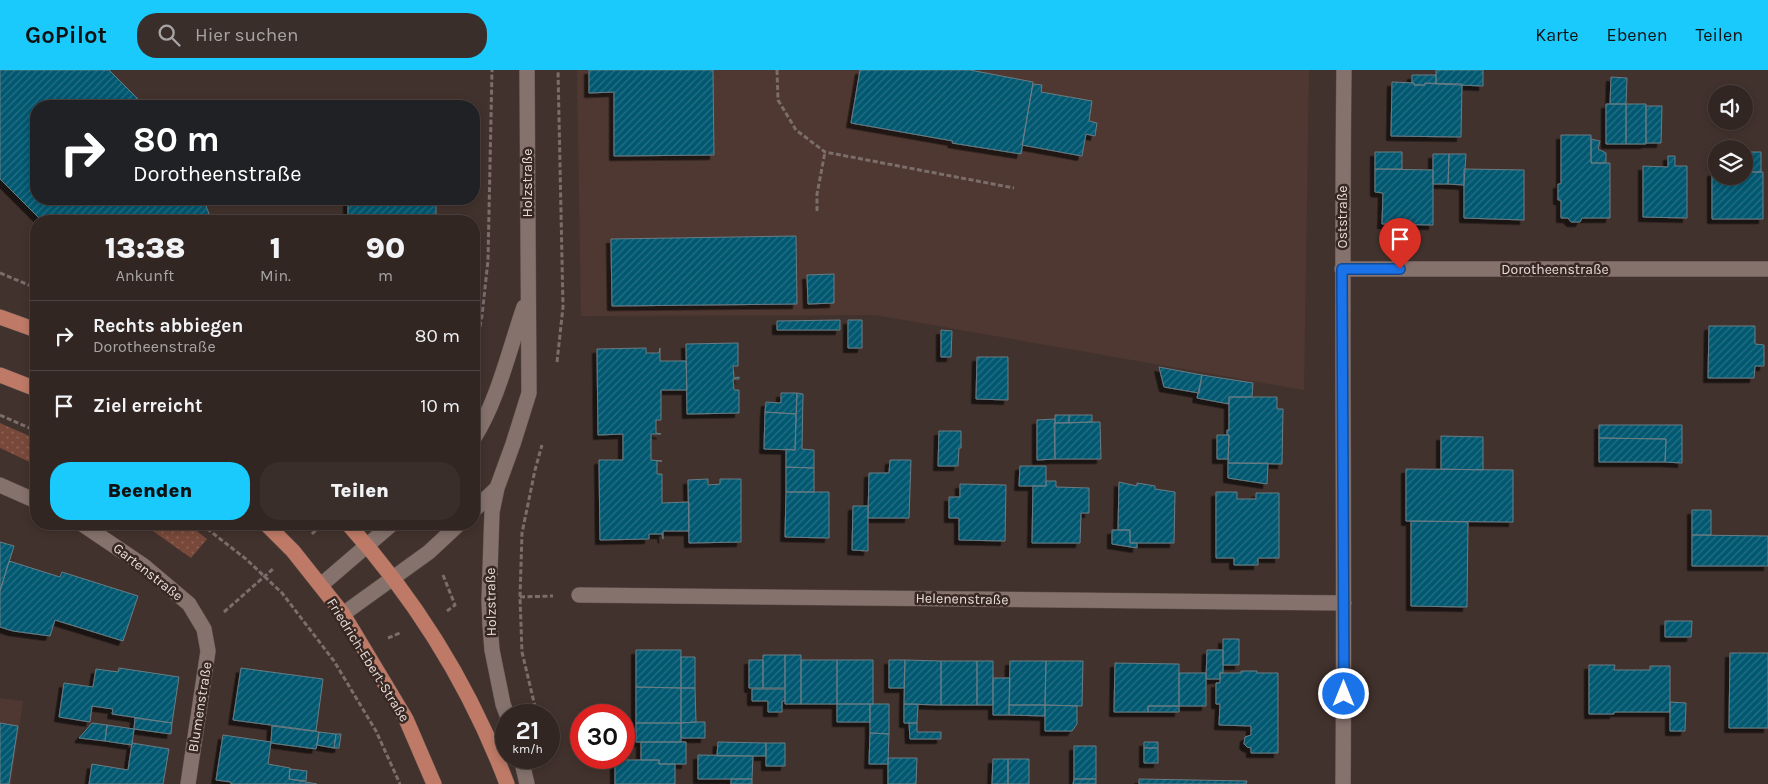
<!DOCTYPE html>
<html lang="de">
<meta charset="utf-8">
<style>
:root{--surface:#322622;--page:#3a2e2a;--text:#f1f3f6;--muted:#a8a5a5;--line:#4d4340;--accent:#1acafc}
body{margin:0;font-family:Karla,sans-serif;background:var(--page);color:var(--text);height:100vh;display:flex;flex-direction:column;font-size:19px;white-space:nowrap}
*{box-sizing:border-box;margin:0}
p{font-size:16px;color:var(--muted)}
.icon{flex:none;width:28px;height:28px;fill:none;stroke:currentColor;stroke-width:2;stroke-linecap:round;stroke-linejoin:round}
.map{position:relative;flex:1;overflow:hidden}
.drawer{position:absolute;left:30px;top:145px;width:450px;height:315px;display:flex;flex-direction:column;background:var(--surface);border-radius:20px;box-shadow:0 2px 8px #0003,0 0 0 1px var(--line)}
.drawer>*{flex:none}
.top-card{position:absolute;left:30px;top:30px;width:450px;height:105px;border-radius:20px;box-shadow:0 2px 8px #0003,0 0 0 1px var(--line);background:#202124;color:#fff;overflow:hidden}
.controls{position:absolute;left:1708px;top:15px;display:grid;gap:10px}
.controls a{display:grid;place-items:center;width:45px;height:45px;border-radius:50%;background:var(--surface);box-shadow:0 2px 8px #0003,0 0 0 1px var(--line);font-size:25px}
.speed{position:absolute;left:495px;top:634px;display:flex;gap:10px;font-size:25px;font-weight:700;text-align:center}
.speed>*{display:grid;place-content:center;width:65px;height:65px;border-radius:50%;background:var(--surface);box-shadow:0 2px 8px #0003,0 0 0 1px var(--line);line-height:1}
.speed small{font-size:12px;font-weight:400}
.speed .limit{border:8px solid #d22;background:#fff;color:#111}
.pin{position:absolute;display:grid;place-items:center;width:42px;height:42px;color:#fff;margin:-51px -21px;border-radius:50% 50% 50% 0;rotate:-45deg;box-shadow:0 0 5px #0007}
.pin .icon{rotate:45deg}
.me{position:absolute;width:55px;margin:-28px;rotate:0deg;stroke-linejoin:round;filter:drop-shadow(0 0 4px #0008)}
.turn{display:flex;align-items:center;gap:18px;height:105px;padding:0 20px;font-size:22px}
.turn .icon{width:65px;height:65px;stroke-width:2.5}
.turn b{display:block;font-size:35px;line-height:42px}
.eta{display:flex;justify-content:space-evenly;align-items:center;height:85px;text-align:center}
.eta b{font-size:30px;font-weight:800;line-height:35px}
.primary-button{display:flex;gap:10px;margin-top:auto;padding:10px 20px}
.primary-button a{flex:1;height:58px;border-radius:20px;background:var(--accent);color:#111;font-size:20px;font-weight:800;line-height:58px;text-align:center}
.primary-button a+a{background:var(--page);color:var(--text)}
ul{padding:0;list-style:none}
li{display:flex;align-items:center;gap:15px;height:70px;padding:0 20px;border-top:1px solid var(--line)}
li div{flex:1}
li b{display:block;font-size:19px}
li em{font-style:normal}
header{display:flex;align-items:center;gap:30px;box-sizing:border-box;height:70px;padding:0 25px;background:var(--accent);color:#111}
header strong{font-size:24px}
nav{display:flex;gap:28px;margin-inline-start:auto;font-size:18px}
.search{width:350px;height:45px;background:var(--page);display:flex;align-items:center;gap:12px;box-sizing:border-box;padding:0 18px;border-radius:20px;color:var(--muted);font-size:19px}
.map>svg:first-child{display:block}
.built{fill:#4f3831}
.grass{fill:url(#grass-dots)}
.building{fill:url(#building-hatch);stroke:#697c84;filter:url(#shadow)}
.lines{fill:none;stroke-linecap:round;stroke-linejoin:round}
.minor-casing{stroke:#5e504c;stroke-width:16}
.major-casing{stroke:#5e504c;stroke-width:16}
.path{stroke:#7b6d69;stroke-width:3;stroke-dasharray:5 2.5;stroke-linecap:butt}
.minor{stroke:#85726c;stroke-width:15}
.major{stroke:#be7a66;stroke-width:15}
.route-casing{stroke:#114b97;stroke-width:12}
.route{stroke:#1a73e8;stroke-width:9}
.labels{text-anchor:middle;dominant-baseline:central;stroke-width:5;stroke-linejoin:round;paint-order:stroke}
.street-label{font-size:14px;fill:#e8ddd9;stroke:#382823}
</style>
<header>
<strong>GoPilot</strong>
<div class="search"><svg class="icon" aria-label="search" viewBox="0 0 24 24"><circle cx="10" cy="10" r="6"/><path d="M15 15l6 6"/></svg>Hier suchen</div>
<nav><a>Karte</a><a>Ebenen</a><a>Teilen</a></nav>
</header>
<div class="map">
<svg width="1768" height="714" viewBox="0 0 1768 714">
<defs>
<pattern id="grass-dots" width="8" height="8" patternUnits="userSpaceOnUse" patternTransform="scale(1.25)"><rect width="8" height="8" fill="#78493a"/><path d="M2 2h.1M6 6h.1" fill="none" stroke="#8b6356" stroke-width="1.8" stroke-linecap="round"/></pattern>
<pattern id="building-hatch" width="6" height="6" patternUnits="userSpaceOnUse" patternTransform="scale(1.25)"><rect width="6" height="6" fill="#025871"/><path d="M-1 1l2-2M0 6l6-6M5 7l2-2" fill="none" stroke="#277085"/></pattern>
<filter id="shadow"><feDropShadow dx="-4.5" dy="4.5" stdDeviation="0" flood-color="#0009"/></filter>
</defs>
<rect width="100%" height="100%" fill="#42322d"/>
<path class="built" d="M577 0H1309L1304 320 875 245 581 246Z
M0 628 23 631 11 714H0Z"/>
<path class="grass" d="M0 353 36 369V395L0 378Z
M143 454H188L207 469 191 488Z"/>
<path class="building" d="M0 0H109L145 36H36V129H203L212 151H42L0 109Z
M589 0H713L714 85 614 86V22L589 23Z
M860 0H970L1033 12 1021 84 952 73 953 71 851 53Z
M1436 0H1483V16L1436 14Z
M1412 5H1436V14L1425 13V15H1414V13H1412Z
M1611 7 1627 8 1626 34H1610Z
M1392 12 1414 13V15H1425V13L1462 14 1461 67 1391 66Z
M1033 14 1042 15 1041 22 1092 31 1089 51 1097 53 1095 66 1086 64 1082 86 1022 75Z
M350 34 438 36H350Z
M1606 34H1626V74H1606Z
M1626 34H1646V74H1626Z
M1646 36H1662L1661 73H1646Z
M1561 65H1591V93H1610V148H1582L1580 152H1571L1568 148H1561V130H1558V114H1561Z
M1591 69 1600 71 1598 79 1606 83V93H1591Z
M1375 82H1402V99H1375Z
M1744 82H1761V102H1744Z
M1433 84H1449L1448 114H1433Z
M1449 84H1466L1464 115 1448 114Z
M1668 86H1675V96H1687V148L1643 147V96L1668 97Z
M1375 99 1433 100V155L1382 154 1383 123 1375 122Z
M1464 99 1524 100V150L1464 148Z
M1712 102H1716V106H1744V102H1763V149H1712Z
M348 129H436V151H348Z
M796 166 797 234 612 236 611 169Z
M834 204V233L808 234 807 205Z
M840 250V260H777V251Z
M848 250H862V278H848Z
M1709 256H1755V274L1764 275V296H1755L1754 308H1708Z
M941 260 952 261 951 287H941Z
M738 273V296H733L734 308 739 307V309H733L734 320H739V343L687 344 686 274Z
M646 278V283H659L660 278V291H686L687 320H661V350H656V363L661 364H651V390L662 391H657V404H662V433L689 432V461H663V469L662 464H649V469L600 470 599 390H623V364L598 365 597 279Z
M977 287H1008V330L976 329Z
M1159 297 1202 305 1199 323 1164 317Z
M1202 305 1253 313 1252 327H1229V334L1197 328Z
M781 323H797L796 344 765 342 766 332 781 333Z
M797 323 803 324 802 379 814 380V398L786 397V379L795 380Z
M1229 327H1277V339H1283L1282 394 1228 393 1229 365H1227V360H1229Z
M765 342 796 344 795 380 764 379Z
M1055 345H1069V353H1055Z
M1069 345H1092V352L1069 353Z
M1055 349V389L1037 390V350Z
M1092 352H1100L1101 389H1055L1054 353Z
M1599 355H1682V393L1665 392 1666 369 1599 368Z
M939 361H961V378H959L958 396H938Z
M1217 365H1229L1228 389H1217Z
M1441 366 1483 367V400L1441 399Z
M1599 368 1666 369 1665 392H1599Z
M890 390H911L909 448H868L869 403H889Z
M1228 393H1268L1267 414 1228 408Z
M1020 396H1046V416H1019Z
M786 397 814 398V422H786Z
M1406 399 1513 400V452L1406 451Z
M708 409V415L720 414V409H741V472L689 473 688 410Z
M1046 411H1056V417L1089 418V443H1081L1080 473H1032L1033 416H1046Z
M1119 412 1137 416V413L1155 416V419L1175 422 1174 473H1130V460H1118Z
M960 414 1006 415 1005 471 959 470V448H949V427H960Z
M786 422H829V468L785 467Z
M1216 422H1237V429H1256V423H1279V488H1258V495H1234V488H1216Z
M853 436H868V481L852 480Z
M1692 440H1711V465H1692Z
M1411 451 1468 452 1467 537 1411 536Z
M1112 460H1130V473H1137V478L1112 474Z
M1692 465 1768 466V496H1692Z
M0 472 14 476 0 521Z
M9 491 60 507 62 502 138 526 123 571 55 550 50 566 13 561 0 557V521Z
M1665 551H1692L1691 567H1665Z
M1223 569H1239V595H1223Z
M636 580H681V618L636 617Z
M1207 580H1223V603H1220V609H1206Z
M1730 583H1768V658H1729Z
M763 585H785V618H763Z
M785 585H801V634H785Z
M681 587H695V618H681Z
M749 590H763V618H749Z
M801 590H837V634H801Z
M837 590H873V634H837Z
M889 590H905L904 618H889Z
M905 590 941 591V635L904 634Z
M941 591H977V635H941Z
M977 591H993V635H977Z
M1010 591H1046L1045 635H1009Z
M1046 591H1083L1082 636 1045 635Z
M1115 593 1179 594V636H1148V642H1114Z
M1589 595H1615L1614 600H1650V596H1670V642H1614V644H1589Z
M119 598 179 607 172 653 112 644 113 639 92 636 90 652 59 647 64 613 93 617 96 599 118 602Z
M241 598 323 609 316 661 233 650Z
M1241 601H1257V603H1278V683H1251V678L1247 677 1244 674 1245 667 1251 665V656L1219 655 1220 634H1216V613H1220V603H1241Z
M1179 603H1206V636H1179Z
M993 608H1010L1009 645H993Z
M636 617 681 618V653H636Z
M681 618H695L696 652 681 653Z
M752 619H785V631H782V642H768V631H752Z
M1670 632 1686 633 1685 661H1670Z
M837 634H870V652H837Z
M870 634H889V664L870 663Z
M904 634H918L917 653H904Z
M1009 635H1045V646L1009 645Z
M1045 635 1077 636V654L1072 661H1045Z
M1148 636H1179V642H1148Z
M135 648 172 653 171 664 134 659Z
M696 652H705V668H681V653Z
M0 653 18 656 9 714H0Z
M92 653 107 655 105 671 79 668Z
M636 653H681V672H636Z
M909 653H917V662H941V669H910Z
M107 655 134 659 132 675 105 671Z
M272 656 319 662 316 679 271 673Z
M319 662 336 664 334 678 317 675Z
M870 663 889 664 888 694H869Z
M336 664H341L339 678H334Z
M223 665 271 672 268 694 290 698 289 709 317 714H231V712L216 710Z
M641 672H686V694H659V690H641Z
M718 672 766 673V686H717Z
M1144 672H1158V678H1144Z
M132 673 169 679 163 714H89L92 694 128 700Z
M766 673H785V696H766Z
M1074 676H1096V709H1074Z
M1144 678H1158V693H1144Z
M698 685 753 686 752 709H698Z
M888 688H917L916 714H888Z
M993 689H1008V714H992Z
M1008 689H1029V714H1008Z
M615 690H659V694H675V714H615Z
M290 699 307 701 306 711 289 709Z
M731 709H752V714H731Z
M1074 709H1096V714H1073Z
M1139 709 1247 711 1246 714H1139Z"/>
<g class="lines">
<defs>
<path id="minor" d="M1342 199H1768
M474 368C498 330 509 280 524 237
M0 415 36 431
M474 440 497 418
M82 454 144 496 189 534 204 559 208 581 188 714
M321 515 392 454
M579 525 1344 533
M343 544 429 482 459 454
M507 645 503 634 492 580 490 555 489 531 492 442 497 418 513 374 529 323 527 0
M521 688 527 714
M1343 714C1345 476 1341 238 1344 0"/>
<path id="major" d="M0 247 36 260
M0 305 36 319
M266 454 293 481 343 544 406 649 434 714
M348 454C418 532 470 616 507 714"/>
</defs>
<use href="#minor" class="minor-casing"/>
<use href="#major" class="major-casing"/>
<path class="path" d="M777 0 778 30 796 60 825 82 1014 118
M817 141V124L825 82
M0 203 36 218
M474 286 482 246 488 190 492 0
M557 292 563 237 558 0
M0 345 36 361
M201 454 246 489 282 523 334 591 376 661 400 714
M312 464 322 454
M443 505 455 535 447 541
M520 527 553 526
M224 542 274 498
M388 568 400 563
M537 645 522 582 520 527 522 463 535 400 542 375"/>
<use href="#minor" class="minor"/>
<use href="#major" class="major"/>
</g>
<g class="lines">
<defs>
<path id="route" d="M1344 624 1342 199H1400"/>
</defs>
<use href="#route" class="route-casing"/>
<use href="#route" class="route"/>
</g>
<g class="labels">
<g class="street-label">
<text transform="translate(527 113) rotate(-90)">Holzstraße</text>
<text transform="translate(1342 147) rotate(-90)">Oststraße</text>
<text x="1555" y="199">Dorotheenstraße</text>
<text transform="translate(148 502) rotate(38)">Gartenstraße</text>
<text transform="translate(962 529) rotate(1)">Helenenstraße</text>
<text transform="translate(491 532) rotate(-91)">Holzstraße</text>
<text transform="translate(368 590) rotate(58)">Friedrich-Ebert-Straße</text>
<text transform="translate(200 637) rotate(-81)">Blumenstraße</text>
</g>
</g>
</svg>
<div class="controls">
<a><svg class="icon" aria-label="sound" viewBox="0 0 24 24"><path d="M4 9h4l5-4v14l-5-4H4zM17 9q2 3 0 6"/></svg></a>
<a><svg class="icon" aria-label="layers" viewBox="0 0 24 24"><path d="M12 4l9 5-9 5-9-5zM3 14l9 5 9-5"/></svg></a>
</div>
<div class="speed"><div>21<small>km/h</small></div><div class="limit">30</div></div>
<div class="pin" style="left:1400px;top:199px;background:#d93025"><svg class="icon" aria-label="arrive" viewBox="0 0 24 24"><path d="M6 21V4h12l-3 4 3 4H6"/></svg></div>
<svg class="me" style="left:1344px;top:624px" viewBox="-20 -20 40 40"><circle r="17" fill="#1a73e8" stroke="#fff" stroke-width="3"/><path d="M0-11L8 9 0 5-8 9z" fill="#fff"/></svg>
<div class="top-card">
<div class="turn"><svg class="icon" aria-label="right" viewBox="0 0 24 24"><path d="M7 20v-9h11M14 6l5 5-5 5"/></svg><div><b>80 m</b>Dorotheenstraße</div></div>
</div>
<section class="drawer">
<div class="eta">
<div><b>13:38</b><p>Ankunft</p></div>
<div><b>1</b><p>Min.</p></div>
<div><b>90</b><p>m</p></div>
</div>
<ul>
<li><svg class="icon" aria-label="right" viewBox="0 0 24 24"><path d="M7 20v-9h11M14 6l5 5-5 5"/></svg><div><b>Rechts abbiegen</b><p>Dorotheenstraße</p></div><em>80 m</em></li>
<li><svg class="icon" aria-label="arrive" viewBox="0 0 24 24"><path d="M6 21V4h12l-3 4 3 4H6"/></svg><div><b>Ziel erreicht</b></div><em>10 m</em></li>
</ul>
<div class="primary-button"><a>Beenden</a><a>Teilen</a></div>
</section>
</div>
